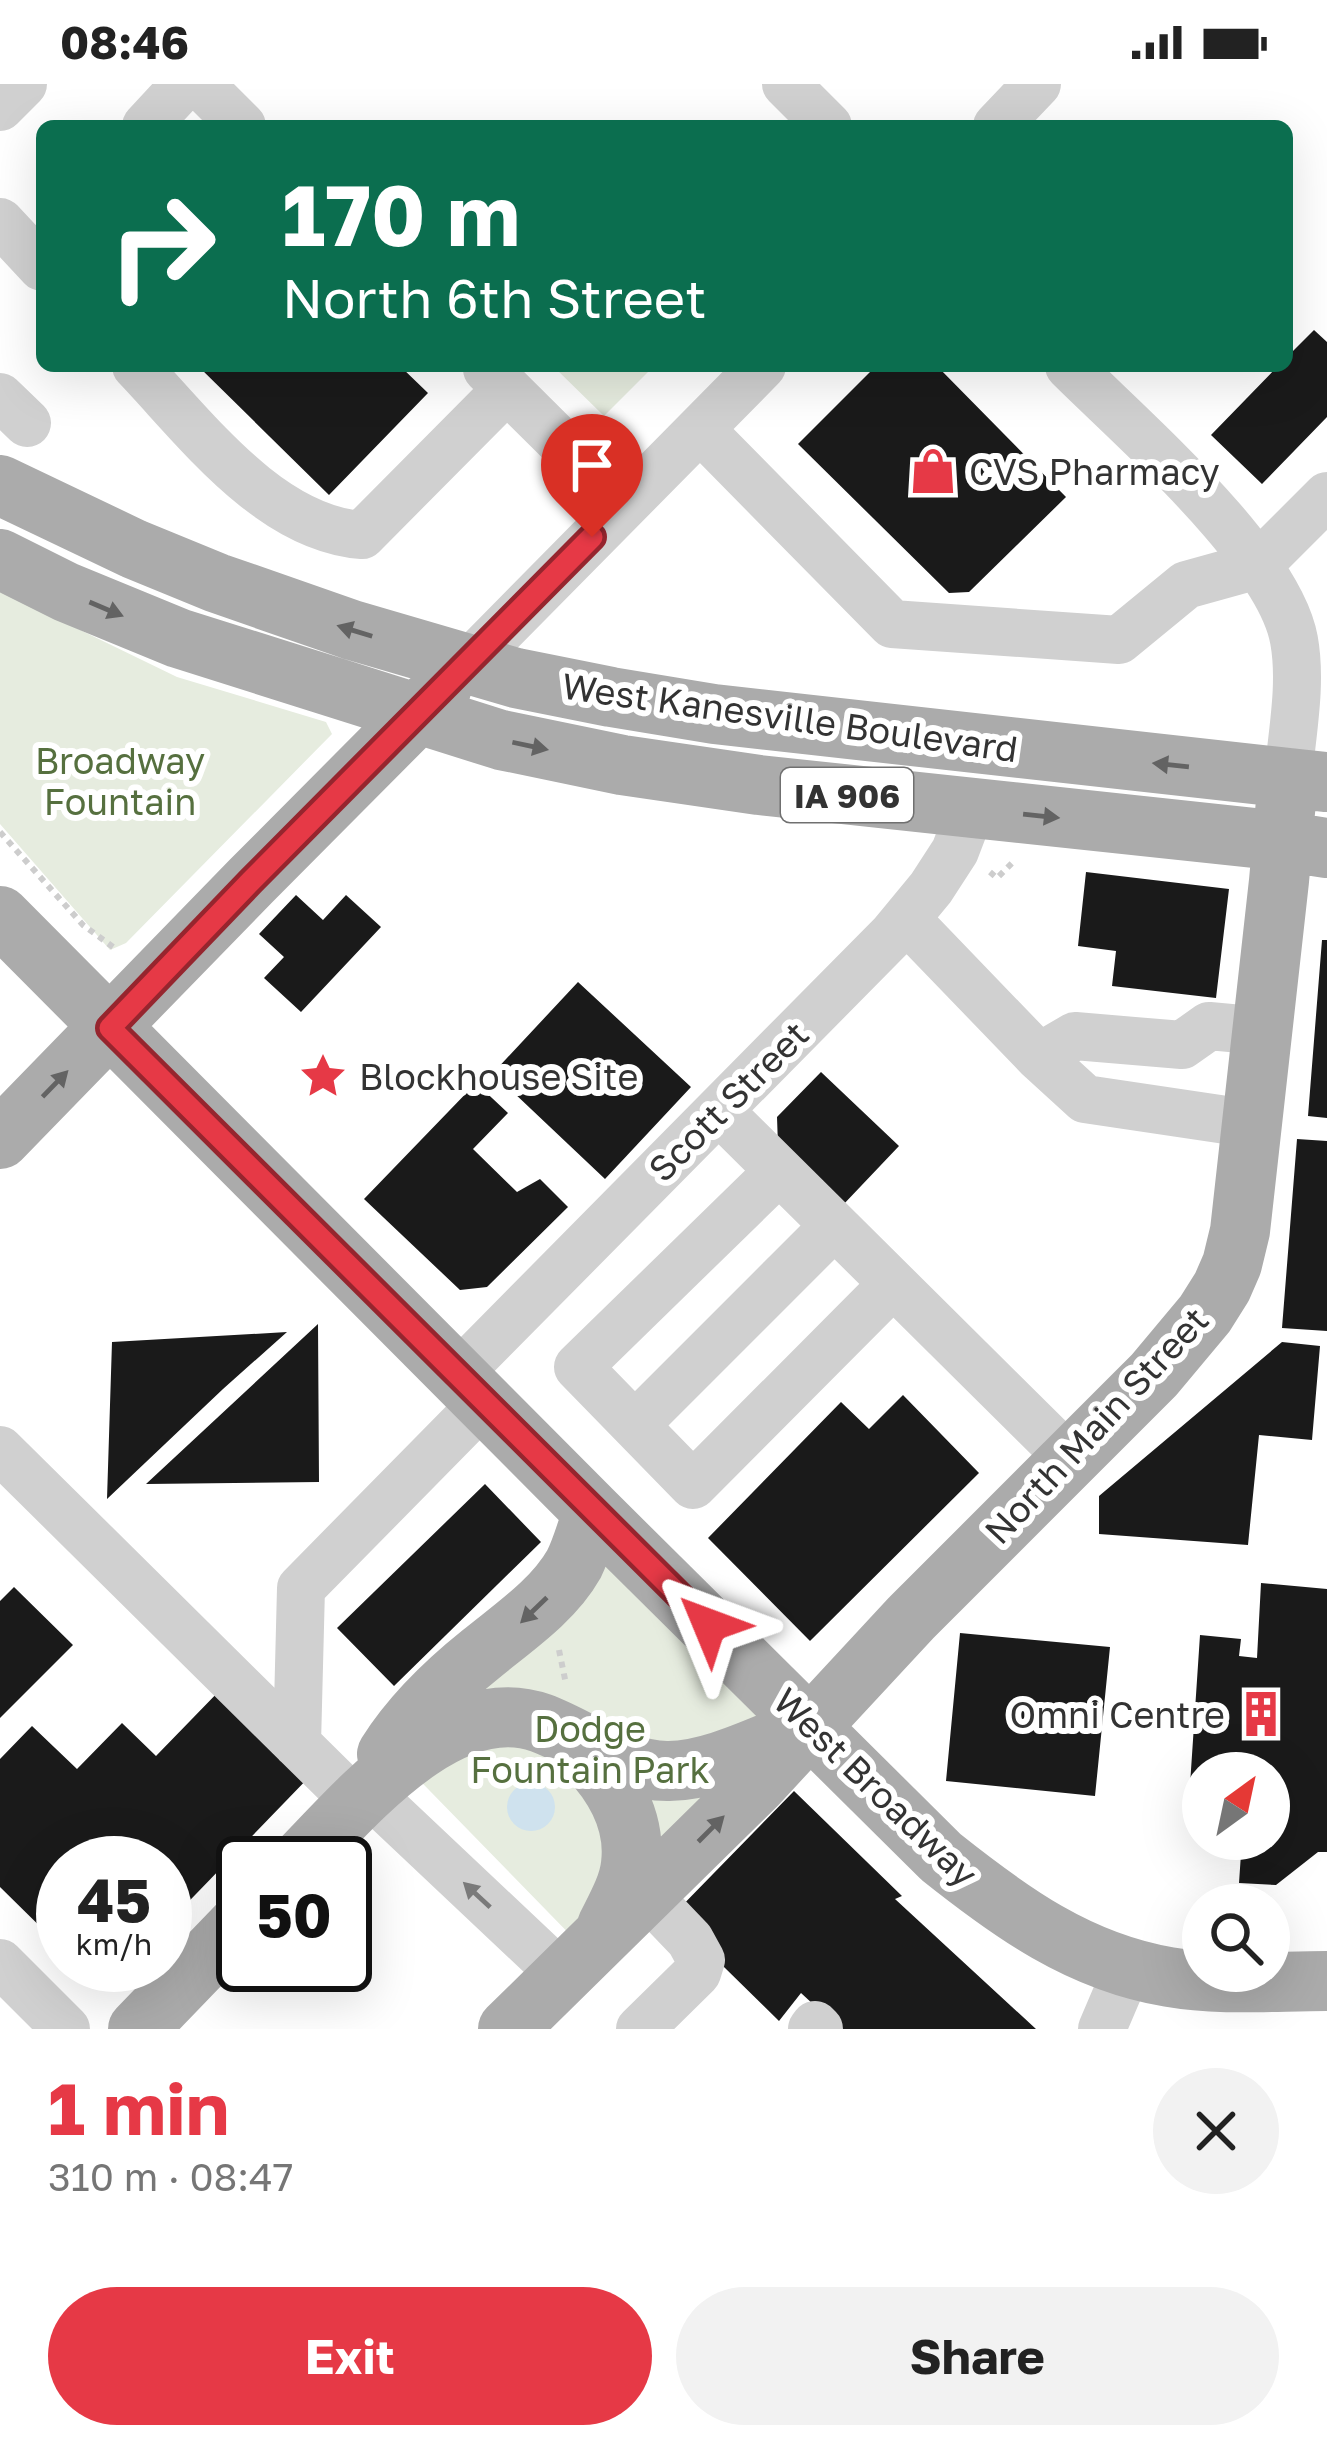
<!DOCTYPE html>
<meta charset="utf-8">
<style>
:root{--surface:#fff;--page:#f2f2f2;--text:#222;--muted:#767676;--accent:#e63946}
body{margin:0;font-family:"Golos Text",sans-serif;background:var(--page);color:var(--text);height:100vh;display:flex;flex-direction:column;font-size:45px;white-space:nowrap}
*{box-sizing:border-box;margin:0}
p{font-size:39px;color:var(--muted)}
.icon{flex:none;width:66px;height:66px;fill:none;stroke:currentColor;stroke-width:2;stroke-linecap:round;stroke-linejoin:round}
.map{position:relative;height:1945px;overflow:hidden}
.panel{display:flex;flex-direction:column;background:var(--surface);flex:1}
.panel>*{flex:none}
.hud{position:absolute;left:36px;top:36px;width:1257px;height:252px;border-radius:18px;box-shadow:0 12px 48px #0002;background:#0b6e4f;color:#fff;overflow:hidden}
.needle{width:78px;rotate:33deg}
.tools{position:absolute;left:1182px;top:1668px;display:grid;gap:24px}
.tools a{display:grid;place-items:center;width:108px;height:108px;border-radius:50%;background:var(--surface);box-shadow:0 12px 48px #0002;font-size:60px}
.speed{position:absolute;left:36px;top:1752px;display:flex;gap:24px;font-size:60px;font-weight:700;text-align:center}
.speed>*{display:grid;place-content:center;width:156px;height:156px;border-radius:50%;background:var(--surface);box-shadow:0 12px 48px #0002;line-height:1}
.speed small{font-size:30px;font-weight:400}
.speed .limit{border:6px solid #111;border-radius:18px;background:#fff;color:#111}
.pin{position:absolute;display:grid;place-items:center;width:102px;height:102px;color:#fff;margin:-123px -51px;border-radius:50% 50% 50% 0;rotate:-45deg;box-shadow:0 0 12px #0007}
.pin .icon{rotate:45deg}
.me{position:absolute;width:132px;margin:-66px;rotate:314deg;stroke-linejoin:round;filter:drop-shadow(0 0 9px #0008)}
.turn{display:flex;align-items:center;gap:42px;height:252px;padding:0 48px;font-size:54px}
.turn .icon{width:156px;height:156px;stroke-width:2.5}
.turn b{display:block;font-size:84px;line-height:102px}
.round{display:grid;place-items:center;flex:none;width:126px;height:126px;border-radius:63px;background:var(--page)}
.head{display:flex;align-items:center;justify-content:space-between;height:204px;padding:0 48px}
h1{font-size:72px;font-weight:700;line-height:90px;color:var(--accent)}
.button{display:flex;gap:24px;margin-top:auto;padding:24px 48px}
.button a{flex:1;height:138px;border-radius:72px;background:var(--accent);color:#fff;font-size:48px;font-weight:700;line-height:138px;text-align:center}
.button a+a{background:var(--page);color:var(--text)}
.status{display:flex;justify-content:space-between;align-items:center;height:84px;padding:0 60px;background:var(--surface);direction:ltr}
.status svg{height:33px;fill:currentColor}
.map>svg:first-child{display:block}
.green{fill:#e6ecdf}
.water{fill:#cfe2ee}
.building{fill:#1a1a1a}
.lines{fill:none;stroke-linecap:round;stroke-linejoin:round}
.path{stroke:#cdcdcd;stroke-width:6;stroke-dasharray:6 6;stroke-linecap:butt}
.minor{stroke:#d0d0d0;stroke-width:48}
.major{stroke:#ababab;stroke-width:60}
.oneway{fill:#636363}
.oneway2{fill:#7a7a7a}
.route-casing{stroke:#96252e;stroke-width:30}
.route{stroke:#e63946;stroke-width:21}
.labels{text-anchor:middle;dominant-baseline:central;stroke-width:12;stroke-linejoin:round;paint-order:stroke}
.shield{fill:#fff;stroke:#707070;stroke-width:3}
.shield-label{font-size:33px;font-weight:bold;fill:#333}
.poi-label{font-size:36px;fill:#333;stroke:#fff;text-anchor:start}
.street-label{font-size:36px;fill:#333;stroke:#fff}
.park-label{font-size:36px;fill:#56703f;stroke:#fff}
</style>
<div class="status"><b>08:46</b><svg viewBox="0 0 49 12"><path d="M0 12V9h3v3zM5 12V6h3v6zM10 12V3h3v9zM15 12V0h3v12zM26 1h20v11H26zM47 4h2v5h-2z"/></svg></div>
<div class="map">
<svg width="1327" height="1945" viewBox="0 0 1327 1945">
<rect width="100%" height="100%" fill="#fff"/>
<path class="green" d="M553 282H654L604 332Z
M0 507 177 593 326 638 332 650 126 859 110 866 0 740Z
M593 1428 812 1642 586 1867 390 1666Z"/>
<path class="water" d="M507 1723a24 24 0 1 1 48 0a24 24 0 1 1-48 0Z"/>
<path class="building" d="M1314 246 1327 258V333L1262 400 1211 351 1278 282H1287V273Z
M198 282H400L428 309 329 411Z
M876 282H937L1066 413 969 508 949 509 798 360Z
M1086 788 1229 805 1216 914 1112 902 1116 867 1078 862Z
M296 811 323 836 346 811 381 843 301 928 264 894 284 873 259 850Z
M1322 856H1327V1034L1308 1032Z
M578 898 691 1003 605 1095 493 989Z
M821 988 899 1062 842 1122 778 1062 777 1033Z
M476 999 508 1029 473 1065 517 1108 540 1095 568 1123 487 1203 460 1206 364 1115Z
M1297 1055 1327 1057V1247L1282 1244Z
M318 1240 319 1398 146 1400Z
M287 1248 223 1305 107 1415 112 1258Z
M1282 1258 1320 1262 1312 1356 1259 1351 1248 1461 1099 1450V1412Z
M903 1311 979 1389 810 1557 708 1454 841 1318 869 1345Z
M485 1400 541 1458 394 1602 337 1544Z
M1261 1499 1327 1505V1768H1318L1276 1801 1239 1799 1242 1755H1269V1689L1231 1686V1689H1203V1702L1190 1701 1200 1551 1241 1555 1239 1572 1257 1574Z
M14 1503 73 1561 0 1634V1517Z
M960 1549 1110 1563 1095 1712 946 1697Z
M224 1602 313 1689 165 1842V1779H63V1865L0 1803V1675L32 1642 77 1685 122 1639 156 1672Z
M794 1707 902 1812 895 1815 1036 1945H840L801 1909 779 1937 672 1832Z
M80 1881H127L104 1904Z"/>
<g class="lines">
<path class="path" d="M0 748 83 841 113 863
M990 788 997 794 1015 776
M559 1566 566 1600"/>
<path class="minor" d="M200 0 242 42
M786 0 828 42
M0 23 23 0
M146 42 185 0
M997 42 1037 0
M0 138 42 183
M136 282C196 345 269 444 362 451L507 305
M1069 282C1131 344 1279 471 1294 556 1302 600 1292 649 1288 694
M487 285 624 421
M0 313 27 339
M700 345 892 540 1119 556 1186 501 1258 481 1327 412
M467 581 762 282
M906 835 1039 973 1085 1015 1253 1040
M1039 973 1075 952 1182 961 1209 942 1263 947
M719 1027 1070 1375
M779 1087 578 1283 693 1401 893 1200
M458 1290 893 850 931 804 955 767 971 725
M635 1341 834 1142
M0 1366 357 1719
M297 1660 301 1504 485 1317
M368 1708 562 1891
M0 1879 66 1945
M640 1945 697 1889 701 1876 690 1856 645 1809
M812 1945 815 1941 819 1945
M1102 1945 1128 1884"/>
<path class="major" d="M0 401 134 465 217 499 352 546 516 594 611 613 714 630 1325 698
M0 475 66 508 178 554 501 656 622 681 759 701 1282 757 1327 764
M0 832 593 1428 941 1773C1010 1828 1079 1878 1169 1893 1220 1902 1275 1897 1327 1897
M0 1055 251 797 441 606
M571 1657C606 1688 637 1729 631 1780 629 1801 617 1822 607 1842
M387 1670C411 1632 446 1598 481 1570 514 1543 553 1517 574 1480 582 1464 587 1445 593 1428
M298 1779C354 1722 449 1606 541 1639 582 1654 623 1688 669 1687 711 1687 761 1661 801 1646
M138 1945 243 1836
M508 1945 757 1700 911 1534 1154 1291 1205 1230 1222 1203 1232 1180 1240 1147 1279 797 1288 694"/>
</g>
<defs><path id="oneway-solid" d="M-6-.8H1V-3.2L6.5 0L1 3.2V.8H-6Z" transform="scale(3)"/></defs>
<g class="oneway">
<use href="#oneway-solid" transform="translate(106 525) rotate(23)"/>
<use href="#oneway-solid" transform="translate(355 547) rotate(-163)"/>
<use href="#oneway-solid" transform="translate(530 662) rotate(12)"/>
<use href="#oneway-solid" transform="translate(1171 681) rotate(-174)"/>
<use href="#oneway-solid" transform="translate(1041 732) rotate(6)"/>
<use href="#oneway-solid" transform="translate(55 1000) rotate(-46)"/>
<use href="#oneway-solid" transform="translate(534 1526) rotate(136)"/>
<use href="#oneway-solid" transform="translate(711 1745) rotate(-45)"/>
</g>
<use class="oneway2" href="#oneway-solid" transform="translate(477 1811) rotate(-137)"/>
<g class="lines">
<defs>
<path id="route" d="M592 453 251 797 110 944 709 1541"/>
</defs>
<use href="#route" class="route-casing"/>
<use href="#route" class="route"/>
</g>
<defs>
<symbol id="shop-bare" viewBox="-9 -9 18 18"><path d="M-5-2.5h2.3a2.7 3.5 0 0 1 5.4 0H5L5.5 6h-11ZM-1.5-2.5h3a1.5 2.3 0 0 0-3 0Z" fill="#e63946" stroke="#fff" stroke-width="2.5" paint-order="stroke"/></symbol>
<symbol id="sight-bare" viewBox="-9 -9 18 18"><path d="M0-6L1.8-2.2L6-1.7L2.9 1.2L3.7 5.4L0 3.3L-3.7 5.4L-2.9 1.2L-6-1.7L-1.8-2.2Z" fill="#e63946" stroke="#fff" stroke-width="2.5" paint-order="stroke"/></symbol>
<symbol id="building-bare" viewBox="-9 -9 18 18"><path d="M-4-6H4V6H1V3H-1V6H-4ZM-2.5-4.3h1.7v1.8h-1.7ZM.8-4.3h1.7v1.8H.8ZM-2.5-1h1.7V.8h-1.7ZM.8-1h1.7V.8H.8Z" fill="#e63946" stroke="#fff" stroke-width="2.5" paint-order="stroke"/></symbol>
</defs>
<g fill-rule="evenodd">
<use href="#shop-bare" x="900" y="354" width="66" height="66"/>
<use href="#sight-bare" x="290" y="959" width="66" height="66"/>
<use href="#building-bare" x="1228" y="1597" width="66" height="66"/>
</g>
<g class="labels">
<rect class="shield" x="781" y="684" width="132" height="54" rx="9"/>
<g class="shield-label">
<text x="847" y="711">IA 906</text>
</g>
<g class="poi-label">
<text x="969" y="387">CVS Pharmacy</text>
<text x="359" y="992">Blockhouse Site</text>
<text x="1225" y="1630" text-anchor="end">Omni Centre</text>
</g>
<g class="street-label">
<text transform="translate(790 633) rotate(8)">West Kanesville Boulevard</text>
<text transform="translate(728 1017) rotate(-45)">Scott Street</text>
<text transform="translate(1096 1341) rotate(-47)">North Main Street</text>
<text transform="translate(876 1703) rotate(44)">West Broadway</text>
</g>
<g class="park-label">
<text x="120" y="676">Broadway<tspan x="120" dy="41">Fountain</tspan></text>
<text x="590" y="1644">Dodge<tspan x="590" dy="41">Fountain Park</tspan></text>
</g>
</g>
</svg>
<div class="tools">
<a><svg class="needle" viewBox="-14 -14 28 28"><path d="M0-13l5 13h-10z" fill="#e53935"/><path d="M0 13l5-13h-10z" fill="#767676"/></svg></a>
<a><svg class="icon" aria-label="search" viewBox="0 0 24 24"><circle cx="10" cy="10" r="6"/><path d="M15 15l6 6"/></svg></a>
</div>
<div class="speed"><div>45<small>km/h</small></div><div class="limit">50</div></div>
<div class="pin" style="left:592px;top:453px;background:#d93025"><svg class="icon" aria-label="arrive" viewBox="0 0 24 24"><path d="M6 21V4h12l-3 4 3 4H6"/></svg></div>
<svg class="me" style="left:709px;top:1541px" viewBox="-20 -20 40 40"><path d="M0-17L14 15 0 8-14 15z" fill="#e63946" stroke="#fff" stroke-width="4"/></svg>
<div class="hud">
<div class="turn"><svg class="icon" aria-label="right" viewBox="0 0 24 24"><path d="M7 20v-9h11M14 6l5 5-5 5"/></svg><div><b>170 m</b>North 6th Street</div></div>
</div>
</div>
<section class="panel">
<div class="head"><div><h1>1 min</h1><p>310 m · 08:47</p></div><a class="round"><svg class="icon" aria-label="close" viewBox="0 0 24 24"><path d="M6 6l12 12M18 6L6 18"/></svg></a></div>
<div class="button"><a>Exit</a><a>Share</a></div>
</section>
